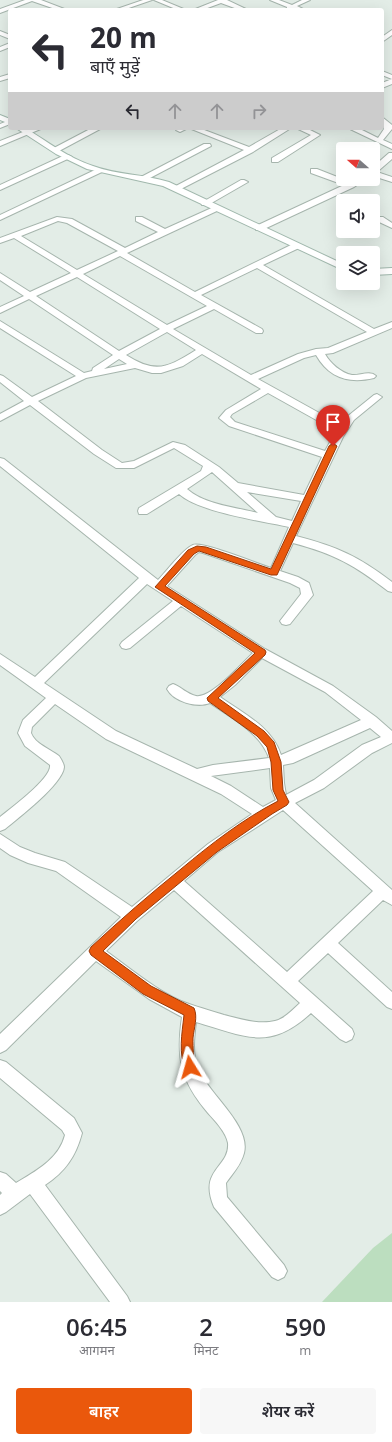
<!DOCTYPE html>
<html lang="hi">
<meta charset="utf-8">
<style>
:root{--surface:#fff;--page:#f7f7f7;--text:#2b2b33;--muted:#7c7c81;--accent:#ea580c}
body{margin:0;font-family:"Open Sans","Noto Sans Devanagari",sans-serif;background:var(--page);color:var(--text);height:100vh;display:flex;flex-direction:column;font-size:15px;white-space:nowrap}
*{box-sizing:border-box;margin:0}
p{font-size:13px;color:var(--muted)}
.icon{flex:none;width:22px;height:22px;fill:none;stroke:currentColor;stroke-width:2;stroke-linecap:round;stroke-linejoin:round}
.map{position:relative;height:1302px;overflow:hidden}
.details{display:flex;flex-direction:column;background:var(--surface);flex:1}
.details>*{flex:none}
.banner{position:absolute;left:8px;top:8px;width:376px;height:122px;border-radius:4px;box-shadow:0 4px 16px #0002;background:#fff;color:var(--text);overflow:hidden}
.needle{width:26px;rotate:291deg}
.controls{position:absolute;left:336px;top:142px;display:grid;gap:8px}
.controls a{display:grid;place-items:center;width:44px;height:44px;border-radius:4px;background:var(--surface);box-shadow:0 4px 16px #0002;font-size:20px}
.pin{position:absolute;display:grid;place-items:center;width:34px;height:34px;color:#fff;margin:-41px -17px;border-radius:50% 50% 50% 0;rotate:-45deg;box-shadow:0 0 4px #0007}
.pin .icon{rotate:45deg}
.me{position:absolute;width:44px;margin:-22px;rotate:352deg;stroke-linejoin:round;filter:drop-shadow(0 0 3px #0008)}
.turn{display:flex;align-items:center;gap:14px;height:84px;padding:0 16px;font-size:18px}
.turn .icon{width:52px;height:52px;stroke-width:2.5}
.turn b{display:block;font-size:28px;line-height:34px}
.lanes{display:flex;align-items:center;height:38px;padding:0 16px;background:#0003;justify-content:center;gap:20px;direction:ltr}
.lanes .off{opacity:.35}
.eta{display:flex;justify-content:space-evenly;align-items:center;height:68px;text-align:center}
.eta b{font-size:24px;font-weight:600;line-height:28px}
.button{display:flex;gap:8px;margin-top:auto;padding:8px 16px}
.button a{flex:1;height:46px;border-radius:4px;background:var(--accent);color:#fff;font-size:16px;font-weight:600;line-height:46px;text-align:center}
.button a+a{background:var(--page);color:var(--text)}
.map>svg:first-child{display:block}
.green{fill:#bcdebf}
.lines{fill:none;stroke-linecap:round;stroke-linejoin:round}
.street-casing{stroke:#a6b5ad;stroke-width:2}
.secondary-casing{stroke:#a1b8ad;stroke-width:2}
.street{fill:#fff;fill-rule:evenodd}
.secondary{fill:#fff;fill-rule:evenodd}
.route{fill:#ea580c;stroke:#983908}
</style>
<div class="map">
<svg width="392" height="1302" viewBox="0 0 392 1302">
<rect width="100%" height="100%" fill="#e3ede7"/>
<path class="green" d="M392 1233V1302H322L373 1248Z"/>
<g class="lines">
<defs>
<path id="street" d="M25 0H41L67 10H58L32 1 0 13V9Z
M143 0H152L123 10H114Z
M154 0H162L186 10H178Z
M218 0H227L248 10H240L221 3 202 10H193Z
M270 0H279L292 5 302 0H310L297 6 305 10 287 9V7Z
M392 30V35L382 42V37Z
M0 31 10 35V39L0 35Z
M10 43V47L0 51V47Z
M382 71 392 75V79L382 75Z
M10 74V78L0 81V77Z
M392 79V84L382 88V83Z
M382 117 392 125V129L383 140 392 144V149L348 128H358L378 138 384 129V125L382 123Z
M10 120V124L0 128V124Z
M33 128H43L0 146V141Z
M92 128H102L59 151H56L52 149Z
M178 128H188L180 132 176 130Z
M189 128H199L249 147 282 128H291L253 152 177 191 173 189 174 187 244 150Z
M296 128H306L320 135 278 162H272V158L311 135Z
M204 144H210L211 146 148 179H142L141 177Z
M389 153H392V159L377 172 392 177V182L373 176V167Z
M65 155H68L72 157 0 190V185Z
M97 169H100L104 171 0 220V215Z
M311 169H317L350 182 356 179H366L354 187 262 230H256V226L344 185 311 173Z
M241 180H244L248 182 208 205H202L201 203Z
M216 206H219V210L127 253 195 292 293 244H299L300 246 299 248 263 265 374 329 392 322V328L333 353 325 354C330 363 341 373 352 375 359 376 370 370 376 376L374 378C349 384 329 378 316 355L304 358 258 379 341 425 348 416 374 395 377 394 382 397 354 420 343 437 296 536C338 547 358 556 392 582V592L388 591C354 565 335 554 293 543L280 571 298 577 309 583 313 595 290 624 286 625 282 624 280 621 301 594 300 588 290 583 203 553 199 552 195 555 167 586 265 649 333 686 376 717 392 731V743L372 753 324 788 295 803 392 890V905L383 900 338 943 392 992V1009L387 1007 328 953 298 981 352 1029 354 1034 352 1039 346 1042 340 1039 311 1013C269 1052 245 1036 196 1022 194 1038 192 1054 198 1068 208 1094 251 1125 244 1153 241 1165 233 1173 226 1183L227 1197 284 1265 287 1271 284 1277 278 1280 272 1277 214 1207C198 1169 230 1168 228 1143 226 1132 215 1121 208 1113 180 1080 176 1058 182 1017L149 999 96 961 6 1050 0 1053V1034L121 917 56 871 28 863 10 855 0 848V834L20 847 35 853 65 862 132 907 208 844 252 814 221 794 106 739 55 704 32 727 31 733C35 744 50 749 59 756 61 759 64 764 64 767 63 784 18 818 5 829L0 831V817C11 808 52 778 50 765L25 746 18 733 23 720 46 698 0 665V654L35 677 139 578 0 466V458L4 459 158 580C167 571 182 550 193 545 202 541 258 564 271 568L289 527C261 521 199 512 179 494L147 514H139L138 511 139 508 201 471 203 466 174 448 134 468H116L94 454 30 405 0 421V414L24 401 0 382V375L3 376 32 397 76 376 0 328V321L84 373 92 371 93 368 113 355 29 299 0 313V307L24 296 0 280V273L30 292 71 273 14 238 0 243V238L57 217 72 219 125 248 158 232 136 221V217H142L165 229ZM58 221 67 223 118 251 77 270 21 236ZM120 256 207 306 167 325 83 274ZM257 268 367 332 328 348 316 349 298 354 251 375 173 329 214 309 256 333H262L263 331 262 329 201 295ZM77 277 160 329 119 351 36 296ZM167 332 196 350C167 368 156 374 126 355ZM202 354 261 389 226 410 219 418 229 426 322 457 304 495 238 483 219 467 185 445 173 442 134 461 122 463 102 450 38 401 86 378 135 368 152 373H161L183 366ZM119 359 127 364 104 369ZM268 393 336 431 325 451 235 422 230 417 232 414ZM212 472 258 513C235 507 205 505 187 489ZM247 492 301 501 292 521 276 517ZM147 584 173 601 122 642 120 645 122 648 126 649 130 648 181 606 253 653C242 663 211 699 196 696 187 694 181 687 173 684L169 686 167 689C174 702 197 708 210 703 231 718 260 732 269 758L213 765 197 769 116 731 44 683ZM262 658 325 692 361 720 281 755C272 727 243 713 220 697L235 685ZM370 728 381 737 362 745 314 780 286 795 284 783 283 765 293 763ZM270 768 271 788 276 800 263 807 231 786 211 776ZM283 810 373 891 287 972 184 881 218 852ZM174 890 300 1003C293 1009 285 1019 275 1021 259 1025 240 1019 224 1015 212 1011 200 1008 189 1004 160 994 131 969 106 951L137 921Z
M377 217H383L392 223V228L377 221Z
M0 1060 6 1062 74 1118 82 1133C76 1156 65 1172 45 1185L127 1296 130 1302H110L30 1194 6 1212 0 1215V1195L2 1193 0 1191V1172L6 1174 16 1183C36 1171 59 1159 65 1135L62 1130 0 1078Z"/>
<path id="secondary" d="M0 115 10 119V124L0 120Z
M16 128H25C47 141 68 158 93 166 117 175 144 174 169 182L343 264V270L163 186 87 169 56 154Z
M392 268V274L373 275V269Z"/>
</defs>
<use href="#street" class="street-casing"/>
<use href="#secondary" class="secondary-casing"/>
<use href="#street" class="street"/>
<use href="#secondary" class="secondary"/>
</g>
<path class="route" d="M333 443 337 446 277 575H271L199 551 194 554 165 586 265 650 266 652 265 655 218 698 264 731 274 742 281 762 283 790 289 802 287 805 272 814 217 852 136 919 103 951 151 986 194 1008C198 1017 194 1028 193 1038 193 1048 193 1057 196 1067L194 1071 190 1073 186 1071C178 1053 182 1034 184 1015L143 994 91 955 89 951 91 947C120 920 150 894 181 869 211 844 243 819 278 801L273 790 271 762 267 747 257 736 208 701 207 698 255 653 155 587 188 550 197 546 206 547 271 569 329 446Z"/>
</svg>
<div class="controls">
<a><svg class="needle" viewBox="-14 -14 28 28"><path d="M0-13l5 13h-10z" fill="#e53935"/><path d="M0 13l5-13h-10z" fill="#7c7c81"/></svg></a>
<a><svg class="icon" aria-label="sound" viewBox="0 0 24 24"><path d="M4 9h4l5-4v14l-5-4H4zM17 9q2 3 0 6"/></svg></a>
<a><svg class="icon" aria-label="layers" viewBox="0 0 24 24"><path d="M12 4l9 5-9 5-9-5zM3 14l9 5 9-5"/></svg></a>
</div>
<div class="pin" style="left:333px;top:446px;background:#d93025"><svg class="icon" aria-label="arrive" viewBox="0 0 24 24"><path d="M6 21V4h12l-3 4 3 4H6"/></svg></div>
<svg class="me" style="left:190px;top:1067px" viewBox="-20 -20 40 40"><path d="M0-17L14 15 0 8-14 15z" fill="#ea580c" stroke="#fff" stroke-width="4"/></svg>
<div class="banner">
<div class="turn"><svg class="icon" aria-label="left" viewBox="0 0 24 24"><path d="M17 20v-9H6M10 6l-5 5 5 5"/></svg><div><b>20 m</b>बाएँ मुड़ें</div></div>
<div class="lanes"><svg class="icon" aria-label="left" viewBox="0 0 24 24"><path d="M17 20v-9H6M10 6l-5 5 5 5"/></svg><svg class="icon off" aria-label="ahead" viewBox="0 0 24 24"><path d="M12 20V5M6 11l6-6 6 6"/></svg><svg class="icon off" aria-label="ahead" viewBox="0 0 24 24"><path d="M12 20V5M6 11l6-6 6 6"/></svg><svg class="icon off" aria-label="right" viewBox="0 0 24 24"><path d="M7 20v-9h11M14 6l5 5-5 5"/></svg></div>
</div>
</div>
<section class="details">
<div class="eta">
<div><b>06:45</b><p>आगमन</p></div>
<div><b>2</b><p>मिनट</p></div>
<div><b>590</b><p>m</p></div>
</div>
<div class="button"><a>बाहर</a><a>शेयर करें</a></div>
</section>
